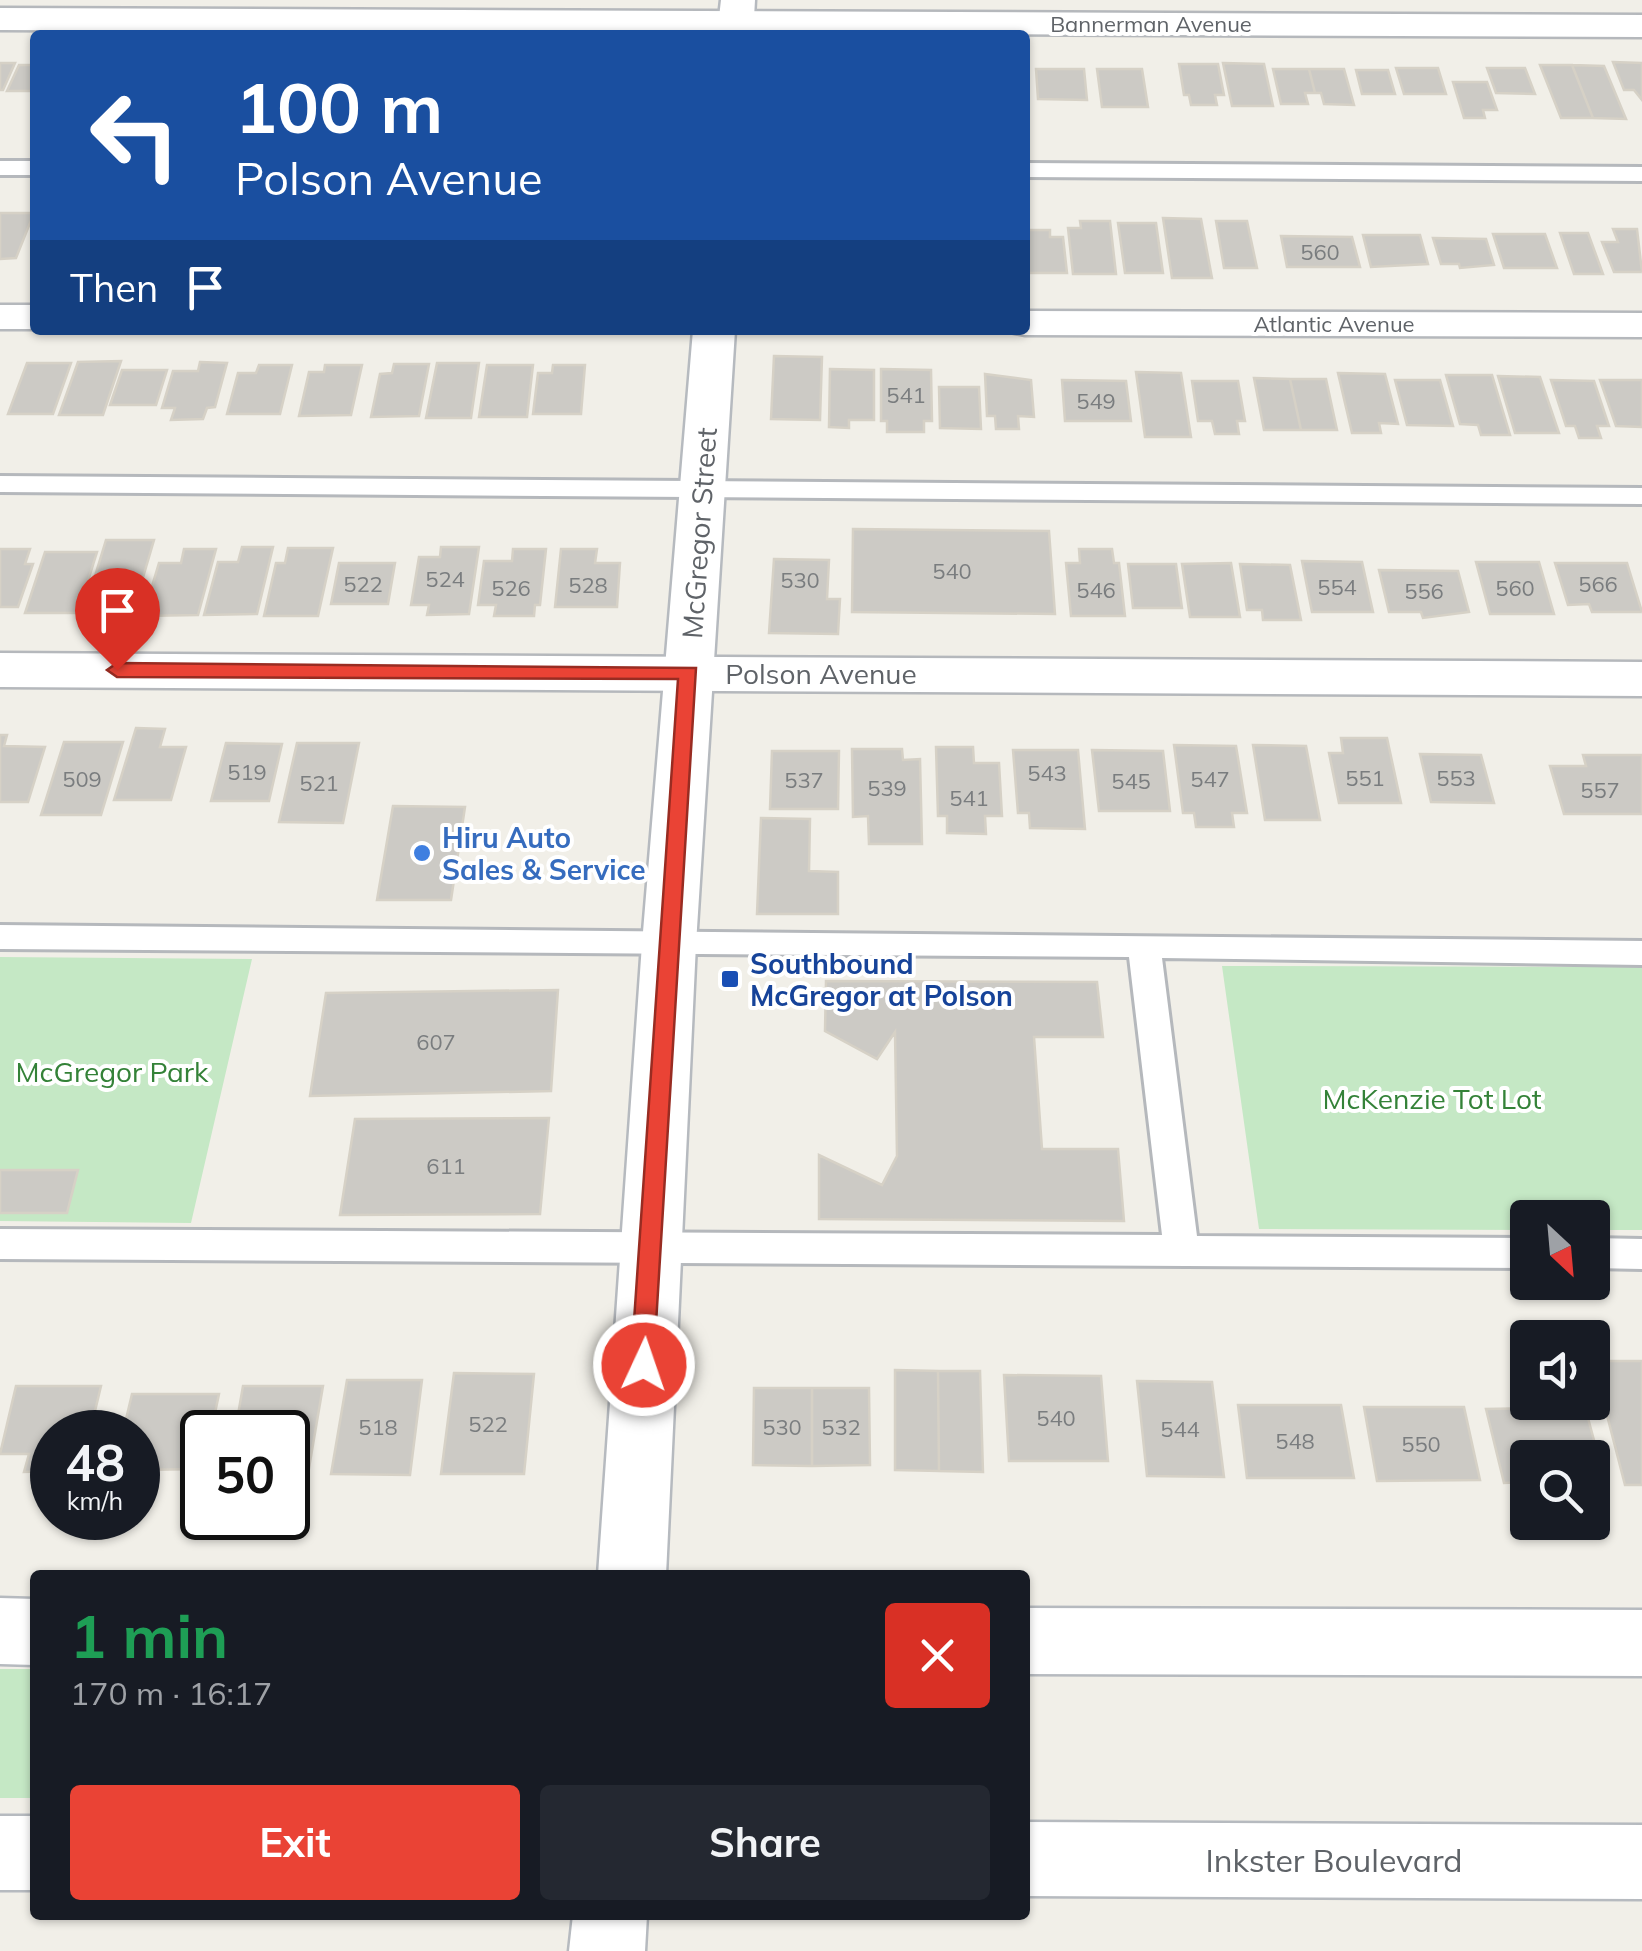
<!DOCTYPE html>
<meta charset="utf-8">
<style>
:root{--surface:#171b24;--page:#242831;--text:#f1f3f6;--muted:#9ea1a6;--accent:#ea4335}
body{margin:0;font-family:Mulish,sans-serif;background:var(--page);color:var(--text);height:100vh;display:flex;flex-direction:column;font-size:38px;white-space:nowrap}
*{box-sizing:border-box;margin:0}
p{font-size:32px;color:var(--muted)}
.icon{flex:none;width:55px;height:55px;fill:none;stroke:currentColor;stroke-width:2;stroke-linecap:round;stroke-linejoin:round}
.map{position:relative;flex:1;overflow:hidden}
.panel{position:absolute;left:30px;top:1570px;width:1000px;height:350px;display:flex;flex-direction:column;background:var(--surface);border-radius:10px;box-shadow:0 2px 8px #0004}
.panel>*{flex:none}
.banner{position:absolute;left:30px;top:30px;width:1000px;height:305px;border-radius:10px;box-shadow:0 2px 8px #0004;background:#1a4fa0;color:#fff;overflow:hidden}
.needle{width:65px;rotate:154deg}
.buttons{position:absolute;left:1510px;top:1200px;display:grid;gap:20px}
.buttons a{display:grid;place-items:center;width:100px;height:100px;border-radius:10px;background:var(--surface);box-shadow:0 2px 8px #0004;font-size:50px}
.speed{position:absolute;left:30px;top:1410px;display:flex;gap:20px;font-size:50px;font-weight:700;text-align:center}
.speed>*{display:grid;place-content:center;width:130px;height:130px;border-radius:50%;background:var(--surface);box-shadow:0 2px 8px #0004;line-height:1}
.speed small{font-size:25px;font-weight:400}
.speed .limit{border:5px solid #111;border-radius:15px;background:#fff;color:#111}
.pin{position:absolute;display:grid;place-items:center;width:85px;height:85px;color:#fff;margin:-102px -42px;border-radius:50% 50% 50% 0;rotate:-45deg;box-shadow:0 0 10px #0007}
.pin .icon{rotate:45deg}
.me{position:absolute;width:110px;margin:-55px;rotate:3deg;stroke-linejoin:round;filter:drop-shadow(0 0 8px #0008)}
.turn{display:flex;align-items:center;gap:35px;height:210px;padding:0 40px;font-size:45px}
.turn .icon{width:130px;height:130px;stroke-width:2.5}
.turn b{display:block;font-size:70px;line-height:85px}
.then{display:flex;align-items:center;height:95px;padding:0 40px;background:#0003;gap:20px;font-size:38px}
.round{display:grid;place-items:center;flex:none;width:105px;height:105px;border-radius:10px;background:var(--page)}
.summary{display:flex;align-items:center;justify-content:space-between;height:170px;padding:0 40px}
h1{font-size:60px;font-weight:700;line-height:75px;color:#1e9e55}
.cta{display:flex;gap:20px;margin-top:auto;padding:20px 40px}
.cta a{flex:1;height:115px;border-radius:10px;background:var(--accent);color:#fff;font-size:40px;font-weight:700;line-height:115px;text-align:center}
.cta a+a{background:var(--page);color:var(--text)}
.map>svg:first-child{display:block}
.green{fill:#c5e8c5}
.building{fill:#cccac5;stroke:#d6d1c6;stroke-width:2.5}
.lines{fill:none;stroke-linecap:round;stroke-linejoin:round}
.lane-casing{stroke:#b5b8bc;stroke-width:6}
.street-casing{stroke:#b5b8bc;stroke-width:5}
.secondary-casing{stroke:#b6babf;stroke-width:5}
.lane{fill:#fff;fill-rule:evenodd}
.street{fill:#fff;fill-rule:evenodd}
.secondary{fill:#fff;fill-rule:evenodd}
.route{fill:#ea4335;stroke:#982c22;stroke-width:2.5}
.shop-dot{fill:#3f7fe0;stroke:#fff;stroke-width:4}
.transit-dot{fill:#1a4fb4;stroke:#fff;stroke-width:4}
.labels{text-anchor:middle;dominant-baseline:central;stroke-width:8;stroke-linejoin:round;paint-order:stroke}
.far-street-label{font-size:22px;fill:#5f6368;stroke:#fff}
.number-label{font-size:22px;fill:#7a7d7f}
.street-label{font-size:28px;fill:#5f6368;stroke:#fff}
.shop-label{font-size:28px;font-weight:bold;fill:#366cbe;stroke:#fff;text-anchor:start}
.transit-label{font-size:28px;font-weight:bold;fill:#164399;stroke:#fff;text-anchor:start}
.park-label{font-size:28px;fill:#348238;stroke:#fff}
.near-street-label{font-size:32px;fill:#5f6368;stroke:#fff}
</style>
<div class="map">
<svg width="1642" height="1951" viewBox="0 0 1642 1951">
<rect width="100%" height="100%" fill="#f1efe8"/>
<path class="green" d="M0 957 252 959 191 1223 0 1221Z
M1222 966 1642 967V1230H1593L1592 1218H1528L1527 1230 1259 1229Z
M0 1669H35V1798H0Z"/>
<path class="building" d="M1613 62 1642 63V100L1634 90H1624Z
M0 63H15L3 90H0Z
M1223 63 1264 64 1273 106H1232Z
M1179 64H1218L1224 95H1215L1217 105H1191L1189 95H1184Z
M19 65H35V91H7Z
M1540 65H1572L1593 118H1561Z
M1572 65 1604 66 1626 119 1593 118Z
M1396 68H1438L1446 94H1404Z
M1487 68H1525L1535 94 1496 93Z
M1036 69H1084L1087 100 1038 99Z
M1097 69H1142L1148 107H1102Z
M1273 69H1309L1315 93H1305L1308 104H1281Z
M1309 69H1344L1354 105 1324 104 1321 93H1315Z
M1356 70H1388L1395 94H1362Z
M1453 82H1487L1497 110H1483L1485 118H1464Z
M0 213H34L16 258 0 259Z
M1163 218 1201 219 1212 278H1172Z
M1080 221H1110L1116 274H1073L1068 228H1081Z
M1216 221H1247L1257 268H1224Z
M1118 223H1156L1163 273H1125Z
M1613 229H1637L1642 272H1614L1602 242H1618Z
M1025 230H1050V237H1063L1067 273H1029Z
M1560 233H1588L1603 274H1574Z
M1493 234H1545L1557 268H1504Z
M1363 235H1420L1428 264 1371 267Z
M1281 236 1352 237 1360 267H1287Z
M1433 238 1486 239 1494 265 1460 268 1459 264H1441Z
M774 356 822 357 820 420 771 419Z
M121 361 103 415H59L78 362Z
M200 362 227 363 215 407 207 408 203 419 171 420 175 408H162L173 371H198Z
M27 363H71L53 414H8Z
M437 363H479L471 418H426Z
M394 364H429L419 416 371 417 380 374 392 373Z
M259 365H292L280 414H227L238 373H256Z
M325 365H362L351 415 299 416 309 372H324Z
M487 365H533L527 417H479Z
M553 365H585L581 414H533L538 373H552Z
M830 369 874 370V420H849V428L829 427Z
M881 369 931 370 932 421H924V432H887V421H881Z
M122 370H167L156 405H110Z
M1136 372 1181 373 1191 437H1145Z
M1338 373 1385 374 1398 424 1379 423 1381 433H1352Z
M985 374 1031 380 1034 417 1018 416 1019 429H996L995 416H987Z
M1446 375H1492L1510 435H1481L1478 425 1460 424Z
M1498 376 1540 377 1559 433H1515Z
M1254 378 1290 379 1301 430H1264Z
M1290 379H1326L1337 430H1301Z
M1062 380 1126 381 1131 421H1065Z
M1395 380H1440L1453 426 1407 425Z
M1551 380 1594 381 1609 426H1597L1601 438H1579L1575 426H1566Z
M1600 380H1642V427L1616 426Z
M1192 381H1238L1245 421H1237L1239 434H1215L1212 421H1198Z
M939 387H979L981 429 940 428Z
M853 529 1049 531 1055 614 852 612Z
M106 540H154L134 608 85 609Z
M242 547H273L257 614 204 615 218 562H238Z
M441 547H479L469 614 427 615 429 605H411L419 557H440Z
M288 548H333L318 616H264L276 563H285Z
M0 549H30L25 564H33L18 607H0Z
M184 549H216L198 615 143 616 159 563H181Z
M513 549H546L540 605H535L534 616H494L496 605H478L484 561H512Z
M561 549H597L595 563H620L617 607H555Z
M1079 549H1112L1114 563H1119L1125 616H1071L1066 563H1080Z
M45 552H97L78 613H25Z
M774 559 829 560 827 599H840L838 634 769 633Z
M1302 561 1362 562 1373 612H1312Z
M1476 562H1539L1554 614H1490Z
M339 563H395L388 604H331Z
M1231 563 1240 617H1190L1182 564Z
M1555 563H1627L1642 612H1592L1589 604 1568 605Z
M1128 564H1176L1182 608H1133Z
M1240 564 1290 565 1301 620H1263L1262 610H1247Z
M1379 570 1458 571 1469 612 1423 618 1421 612H1389Z
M136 728 165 729 160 747H186L171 800H114Z
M0 735H7L4 746 45 747 28 802H0Z
M1341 738H1387L1401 803H1339L1329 753H1343Z
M64 742H123L101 815H41Z
M226 743 282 744 269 801H211Z
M297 743H359L343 823 279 822Z
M1174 745 1236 746 1247 813H1232L1234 827H1196L1194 813H1183Z
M1253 745 1306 746 1320 820H1265Z
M936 747H973L974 763H999L1002 816H985L986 834 947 833V816H938Z
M852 749H902L903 760 920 759 922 844H869L868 816 853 817Z
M1013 750H1078L1085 829 1030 828 1029 813H1018Z
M1092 750 1163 751 1170 811H1099Z
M772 751H839L838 809H770Z
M1420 754 1481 755 1494 803 1431 802Z
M1583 755H1642V814H1564L1550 766H1586Z
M393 806 465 807 451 900H377Z
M761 818 810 819 809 871 838 872V914H757Z
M826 981 1097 982 1103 1037H1034L1042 1149H1118L1124 1221 819 1219V1155L882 1185 897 1156 895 1032 877 1059 825 1031Z
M558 990 551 1091 310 1096 326 993Z
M549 1118 540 1214 340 1215 355 1119Z
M0 1170H78L67 1213H0Z
M1593 1361H1642V1485H1625Z
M895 1370 938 1371 939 1471 895 1470Z
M938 1371H980L983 1472 939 1471Z
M454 1373 534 1374 524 1474H441Z
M1004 1375 1101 1376 1108 1461H1009Z
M347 1380H422L410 1475 331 1474Z
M1137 1381 1212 1382 1224 1477 1147 1476Z
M16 1386H101L90 1432H52V1471L24 1472 29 1454H0Z
M243 1386H323L308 1474H288V1432H235Z
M754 1388H812V1466L753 1465Z
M812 1388H869L870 1465 812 1466Z
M132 1394H219L211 1432H202V1469L138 1470V1432H123Z
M1238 1405H1341L1354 1478H1247Z
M1364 1407H1464L1480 1480 1377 1481Z
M1585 1407 1605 1481H1592V1458H1528V1482L1504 1483 1486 1409Z"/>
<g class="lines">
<defs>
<path id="lane" d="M0 161H35V175H0Z
M1025 163 1642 167V181L1025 177Z
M0 476 1642 488V504L0 492Z
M0 925 1642 941V965L1162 958 1197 1236 1528 1238V1268L0 1259V1229L1162 1235 1129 957 0 949Z
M1592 1238 1642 1239V1269L1592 1268Z"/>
<path id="street" d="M0 8 1642 15V37L0 30Z
M0 305H35V329H0Z
M1025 311 1642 313V337L1025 335 1010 332 1025 330Z
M0 653 1642 662V696L0 687Z"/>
<path id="secondary" d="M721 0H755L753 35H717Z
M693 330H735L696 944 666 1575H598L642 944Z
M0 1598 35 1599V1665L0 1664Z
M1025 1608 1642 1610V1676L1025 1674Z
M0 1816H35V1890H0Z
M1025 1822 1642 1825V1899L1025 1896Z
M573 1915H647L645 1951H569Z"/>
</defs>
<use href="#lane" class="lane-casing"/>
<use href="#street" class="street-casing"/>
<use href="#secondary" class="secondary-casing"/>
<use href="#lane" class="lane"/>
<use href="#street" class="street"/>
<use href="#secondary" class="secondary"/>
</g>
<path class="route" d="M117 663 696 668 653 1373 644 1377 635 1373 631 1365 678 679 117 677 107 670Z"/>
<circle class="shop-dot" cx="422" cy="853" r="10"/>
<rect class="transit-dot" x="720" y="969" width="20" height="20" rx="5"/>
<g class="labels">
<g class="far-street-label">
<text x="1151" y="24">Bannerman Avenue</text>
<text x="1334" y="324">Atlantic Avenue</text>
</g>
<g class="number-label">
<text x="1320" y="252">560</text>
<text x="906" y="395">541</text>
<text x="1096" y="401">549</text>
<text x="952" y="571">540</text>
<text x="445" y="579">524</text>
<text x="800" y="580">530</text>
<text x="363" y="584">522</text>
<text x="1598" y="584">566</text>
<text x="588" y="585">528</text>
<text x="1337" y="587">554</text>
<text x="511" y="588">526</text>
<text x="1515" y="588">560</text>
<text x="1096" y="590">546</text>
<text x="1424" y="591">556</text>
<text x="247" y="772">519</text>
<text x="1047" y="773">543</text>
<text x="1365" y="778">551</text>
<text x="1456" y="778">553</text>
<text x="82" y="779">509</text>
<text x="1210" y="779">547</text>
<text x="804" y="780">537</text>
<text x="1131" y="781">545</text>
<text x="319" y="783">521</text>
<text x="887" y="788">539</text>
<text x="1600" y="790">557</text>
<text x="969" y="798">541</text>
<text x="436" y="1042">607</text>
<text x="446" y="1166">611</text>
<text x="1056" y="1418">540</text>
<text x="488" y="1424">522</text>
<text x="378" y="1427">518</text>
<text x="782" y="1427">530</text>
<text x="841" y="1427">532</text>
<text x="1180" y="1429">544</text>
<text x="1295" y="1441">548</text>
<text x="1421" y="1444">550</text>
</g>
<g class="street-label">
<text transform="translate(699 533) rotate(-86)">McGregor Street</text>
<text x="821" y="673">Polson Avenue</text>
</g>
<g class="shop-label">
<text x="442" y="837">Hiru Auto<tspan x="442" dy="32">Sales &amp; Service</tspan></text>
</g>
<g class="transit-label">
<text x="750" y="963">Southbound<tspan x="750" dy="32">McGregor at Polson</tspan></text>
</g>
<g class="park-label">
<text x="112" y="1071">McGregor Park</text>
<text x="1432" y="1098">McKenzie Tot Lot</text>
</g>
<g class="near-street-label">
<text x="1334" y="1860">Inkster Boulevard</text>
</g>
</g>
</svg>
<div class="buttons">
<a><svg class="needle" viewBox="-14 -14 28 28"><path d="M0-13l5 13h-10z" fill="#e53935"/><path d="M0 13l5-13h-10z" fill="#9ea1a6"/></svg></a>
<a><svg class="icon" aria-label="sound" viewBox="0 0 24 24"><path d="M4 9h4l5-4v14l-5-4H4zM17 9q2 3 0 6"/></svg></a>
<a><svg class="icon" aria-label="search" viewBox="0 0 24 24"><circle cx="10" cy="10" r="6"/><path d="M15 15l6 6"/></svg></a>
</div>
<div class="speed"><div>48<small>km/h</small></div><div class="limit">50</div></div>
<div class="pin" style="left:117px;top:670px;background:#d93025"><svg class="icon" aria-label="arrive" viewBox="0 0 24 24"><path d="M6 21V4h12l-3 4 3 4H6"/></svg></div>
<svg class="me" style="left:644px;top:1365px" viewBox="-20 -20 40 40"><circle r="17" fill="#ea4335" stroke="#fff" stroke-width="3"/><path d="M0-11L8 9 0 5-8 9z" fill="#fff"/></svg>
<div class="banner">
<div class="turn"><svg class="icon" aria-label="left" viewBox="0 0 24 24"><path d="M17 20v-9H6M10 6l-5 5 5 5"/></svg><div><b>100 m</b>Polson Avenue</div></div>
<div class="then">Then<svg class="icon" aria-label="arrive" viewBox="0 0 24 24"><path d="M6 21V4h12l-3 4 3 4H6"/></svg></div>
</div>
<section class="panel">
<div class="summary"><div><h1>1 min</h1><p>170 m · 16:17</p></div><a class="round" style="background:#d93025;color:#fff"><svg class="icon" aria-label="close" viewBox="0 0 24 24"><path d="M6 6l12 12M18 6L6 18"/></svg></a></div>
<div class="cta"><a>Exit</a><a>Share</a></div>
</section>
</div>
